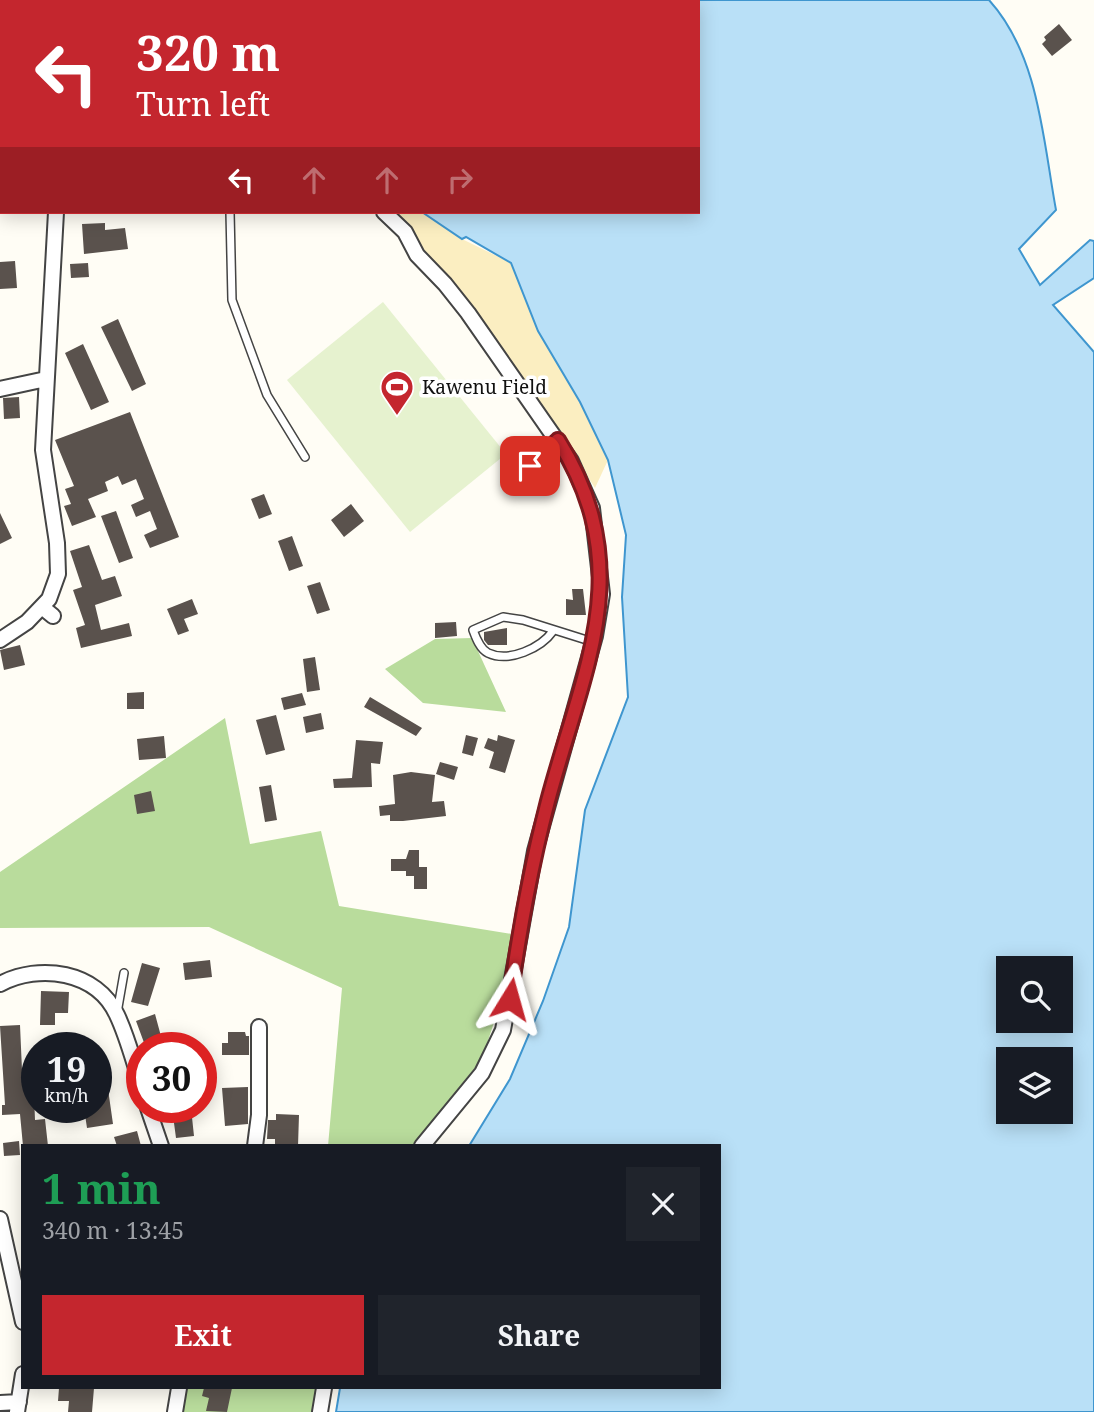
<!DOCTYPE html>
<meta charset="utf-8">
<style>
:root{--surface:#171b24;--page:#20242c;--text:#f1f3f6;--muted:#9ea1a6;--accent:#c4262e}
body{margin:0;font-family:"Noto Serif",serif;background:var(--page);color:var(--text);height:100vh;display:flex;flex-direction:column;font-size:26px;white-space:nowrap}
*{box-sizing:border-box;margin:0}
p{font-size:23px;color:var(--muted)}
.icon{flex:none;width:38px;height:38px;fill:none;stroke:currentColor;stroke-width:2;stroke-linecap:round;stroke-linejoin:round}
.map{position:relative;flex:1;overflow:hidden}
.details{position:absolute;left:21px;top:1144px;width:700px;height:245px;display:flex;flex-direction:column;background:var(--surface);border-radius:0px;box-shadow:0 4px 18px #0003}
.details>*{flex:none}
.top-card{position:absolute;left:0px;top:0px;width:700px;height:214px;box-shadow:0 4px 18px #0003;background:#c4262e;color:#fff;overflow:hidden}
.fabs{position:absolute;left:996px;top:956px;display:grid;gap:14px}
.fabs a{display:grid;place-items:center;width:77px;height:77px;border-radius:0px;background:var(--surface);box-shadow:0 4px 18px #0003;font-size:35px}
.speed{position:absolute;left:21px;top:1032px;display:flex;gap:14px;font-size:35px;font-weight:700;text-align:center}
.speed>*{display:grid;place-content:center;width:91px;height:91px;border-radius:50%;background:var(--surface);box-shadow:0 4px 18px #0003;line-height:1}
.speed small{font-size:18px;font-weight:400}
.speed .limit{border:10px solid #d22;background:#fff;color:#111}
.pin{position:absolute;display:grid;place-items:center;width:60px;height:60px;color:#fff;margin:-30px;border-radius:14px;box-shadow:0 4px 10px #0006}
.me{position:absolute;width:77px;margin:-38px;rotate:8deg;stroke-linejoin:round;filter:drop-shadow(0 0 5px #0008)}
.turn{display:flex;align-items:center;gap:24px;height:147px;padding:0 21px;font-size:32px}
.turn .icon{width:91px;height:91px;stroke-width:2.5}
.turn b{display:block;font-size:49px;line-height:60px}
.lanes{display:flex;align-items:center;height:66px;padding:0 21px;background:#0003;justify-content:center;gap:35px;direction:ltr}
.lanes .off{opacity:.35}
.round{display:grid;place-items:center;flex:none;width:74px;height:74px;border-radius:0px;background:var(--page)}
.summary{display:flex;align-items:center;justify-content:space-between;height:119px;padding:0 21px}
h1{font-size:42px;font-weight:700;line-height:52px;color:#1e9e55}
.primary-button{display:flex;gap:14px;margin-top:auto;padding:14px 21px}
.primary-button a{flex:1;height:80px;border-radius:0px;background:var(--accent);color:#fff;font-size:28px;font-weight:700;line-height:80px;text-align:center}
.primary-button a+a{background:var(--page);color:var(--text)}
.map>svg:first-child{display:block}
.forest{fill:#b9dc9c}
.sand{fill:#fbeec1}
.pitch{fill:#e6f2cf}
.water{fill:#b9e0f7;stroke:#3f96cf;stroke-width:2;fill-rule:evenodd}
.building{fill:#5a524d}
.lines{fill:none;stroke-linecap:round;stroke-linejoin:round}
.service-casing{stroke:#444;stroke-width:10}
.minor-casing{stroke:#444;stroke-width:18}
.service{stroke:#fff;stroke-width:7}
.minor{stroke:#fff;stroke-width:14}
.route-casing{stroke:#7f191e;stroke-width:18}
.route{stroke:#c4262e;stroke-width:12}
.labels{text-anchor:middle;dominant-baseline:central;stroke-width:7;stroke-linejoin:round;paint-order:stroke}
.poi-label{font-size:19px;fill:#111;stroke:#fff;text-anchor:start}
</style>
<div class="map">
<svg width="1094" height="1412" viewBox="0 0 1094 1412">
<rect width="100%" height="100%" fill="#fffdf5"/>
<path class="forest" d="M472 638 506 712 423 703 385 669 435 639Z
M225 718 250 844 321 831 339 906 512 934 501 1001 482 1059 412 1146H328L342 988 209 927 0 928V872Z
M180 1388H318L313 1412H175Z"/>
<path class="sand" d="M387 212H422L462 239 511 263 538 331 580 402 608 460 595 488C534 390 466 296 387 212Z"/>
<path class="pitch" d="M383 302 506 454 410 532 287 380Z"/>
<path class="water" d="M236 0H989C1039 55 1043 140 1056 210L1019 249 1040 285 1090 240 1094 241V278L1053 305 1094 352V1412H336L340 1388H719V1146H469L510 1079 543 1001 569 927 585 810 628 697 622 597 626 535 608 460 580 402 538 331 511 263 466 237 462 239 422 212H698V2ZM1008 968H1060V1020H1008ZM1008 1059H1060V1111H1008Z"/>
<path class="building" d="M1059 24 1072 40 1052 56 1042 44 1046 40 1044 37Z
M105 223V230L125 228 128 249 84 254 82 224Z
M15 261 17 288 0 289V262Z
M88 263 89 277 71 278 70 264Z
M118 319 146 384 132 391 101 327Z
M83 344 109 402 91 410 65 353Z
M19 397 20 418 4 419 3 398Z
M130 412 179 537 150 548 144 535 157 529 150 511 136 517 131 505 144 499 136 479 122 485 118 476 105 482 108 491 88 499 96 517 72 526 64 506 71 504 65 489 74 486 55 440Z
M264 494 272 514 259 519 251 499Z
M351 504 364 521 344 537 331 520Z
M116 511 133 558 119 563 101 516Z
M0 513 12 538 0 544Z
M292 536 303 566 289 571 278 541Z
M89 545 102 580 115 576 122 596 95 605 101 630 129 623 132 636 81 648 76 628 85 625 73 590 82 587 70 551Z
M320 582 330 610 317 614 307 586Z
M572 589H583L586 615H566V599L573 600Z
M192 599 198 614 184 619 189 631 178 635 167 609Z
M456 622 457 636 435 638V623Z
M507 628V645H488L484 640V632Z
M20 645 25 665 4 670 0 650Z
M315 657 320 690 307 692 303 659Z
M144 692V709H127V693Z
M302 693 306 705 284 710 281 698Z
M370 697 422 728 416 736 364 707Z
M321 713 324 729 306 733 303 717Z
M276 715 285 750 266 755 256 720Z
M466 735 478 738 473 756 462 753Z
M498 735 515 740 505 773 489 768 494 752 484 748 488 738 497 741Z
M164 736 166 758 139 760 137 739Z
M356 740 383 742 380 764 371 763 372 787 334 788 333 779 352 778Z
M440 762 458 767 454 780 436 774Z
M411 772 435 775 432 802 444 801 446 816 403 821H390V815L380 816 379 806 395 804 393 775Z
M271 785 277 820 265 822 259 787Z
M151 791 155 811 137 814 134 795Z
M409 850H419V867H427V889H414V876H406V871H391V859H406Z
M210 960 212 977 185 980 183 963Z
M142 963 160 968 148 1006 131 1002Z
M41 991 69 992 68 1013H55V1025H40Z
M155 1014 162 1040 167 1048H146L136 1021Z
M20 1025 22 1070 33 1069 35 1120 45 1119 48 1146H23L20 1114 2 1115V1105H5L0 1026Z
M228 1032H245L246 1036H249V1055H222V1043H228Z
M248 1087V1124L225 1126 222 1088Z
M108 1089 113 1124 87 1128 84 1108H96V1090Z
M172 1108H191L194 1136 176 1138Z
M276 1114 299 1115 298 1146H275V1139H267L268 1120H276Z
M137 1131 141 1146H117L114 1137Z
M19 1141 20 1155 4 1156 3 1143Z
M59 1388H94L92 1412H68L69 1401H58Z
M204 1388H232L227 1412 206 1411 209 1398 202 1396Z"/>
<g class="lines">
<defs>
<path id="service" d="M0 87 2 86
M230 212 232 300 267 395 305 457
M529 466 557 441
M553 631C541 648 509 663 488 653 480 649 476 638 473 630L503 617 523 620 593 642
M117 1013 124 973"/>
<path id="minor" d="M51 0 52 2
M62 0V2
M203 0 204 2
M384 212 405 232 417 255 445 284 468 313 571 461 592 508 602 594 595 636 535 851 503 1030 482 1073 422 1146
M0 389 46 379
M42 607 53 616
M0 640 27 622 49 599 58 574 57 543 43 450 56 212
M0 984C39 963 97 971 117 1015 128 1038 134 1064 142 1087
M148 1108 161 1146
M255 1146 259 1115V1027
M0 1219 23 1322
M0 1403 19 1402
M17 1412 23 1374
M175 1412 179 1388
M320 1412 324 1388"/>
</defs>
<use href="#service" class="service-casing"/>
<use href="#minor" class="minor-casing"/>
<use href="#service" class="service"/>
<use href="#minor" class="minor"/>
</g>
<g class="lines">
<defs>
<path id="route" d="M510 999C519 932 531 866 548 801 583 669 639 570 558 440L530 466"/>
</defs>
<use href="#route" class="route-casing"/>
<use href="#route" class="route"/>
</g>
<defs>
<symbol id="stadium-pin" viewBox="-11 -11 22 30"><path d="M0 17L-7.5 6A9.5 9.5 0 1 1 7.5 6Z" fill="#c4262e" stroke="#fff"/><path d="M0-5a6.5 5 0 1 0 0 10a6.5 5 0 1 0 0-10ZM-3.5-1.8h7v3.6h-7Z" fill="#fff"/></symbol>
</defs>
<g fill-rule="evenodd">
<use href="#stadium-pin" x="378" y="368" width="38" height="52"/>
</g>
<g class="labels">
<g class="poi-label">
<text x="422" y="387">Kawenu Field</text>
</g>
</g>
</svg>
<div class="fabs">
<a><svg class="icon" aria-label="search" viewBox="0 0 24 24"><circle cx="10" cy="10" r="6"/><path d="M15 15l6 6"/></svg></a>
<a><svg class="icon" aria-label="layers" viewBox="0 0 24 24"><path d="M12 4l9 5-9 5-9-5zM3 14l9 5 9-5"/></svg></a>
</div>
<div class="speed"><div>19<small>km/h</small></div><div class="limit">30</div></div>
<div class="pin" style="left:530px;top:466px;background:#d93025"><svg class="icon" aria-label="arrive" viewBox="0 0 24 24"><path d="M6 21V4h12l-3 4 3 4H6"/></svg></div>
<svg class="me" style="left:510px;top:999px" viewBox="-20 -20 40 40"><path d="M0-17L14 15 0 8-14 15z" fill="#c4262e" stroke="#fff" stroke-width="4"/></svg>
<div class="top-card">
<div class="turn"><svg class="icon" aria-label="left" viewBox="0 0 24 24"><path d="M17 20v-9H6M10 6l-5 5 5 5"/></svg><div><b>320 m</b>Turn left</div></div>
<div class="lanes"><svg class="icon" aria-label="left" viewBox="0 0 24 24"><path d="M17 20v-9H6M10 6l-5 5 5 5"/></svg><svg class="icon off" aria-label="ahead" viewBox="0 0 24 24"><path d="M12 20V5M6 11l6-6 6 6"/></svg><svg class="icon off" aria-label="ahead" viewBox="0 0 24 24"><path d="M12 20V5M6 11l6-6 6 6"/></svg><svg class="icon off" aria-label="right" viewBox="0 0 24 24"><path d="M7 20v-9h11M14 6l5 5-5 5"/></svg></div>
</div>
<section class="details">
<div class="summary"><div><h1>1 min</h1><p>340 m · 13:45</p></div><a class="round"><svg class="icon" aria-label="close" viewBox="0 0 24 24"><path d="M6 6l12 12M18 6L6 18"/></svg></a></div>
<div class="primary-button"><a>Exit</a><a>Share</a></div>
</section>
</div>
